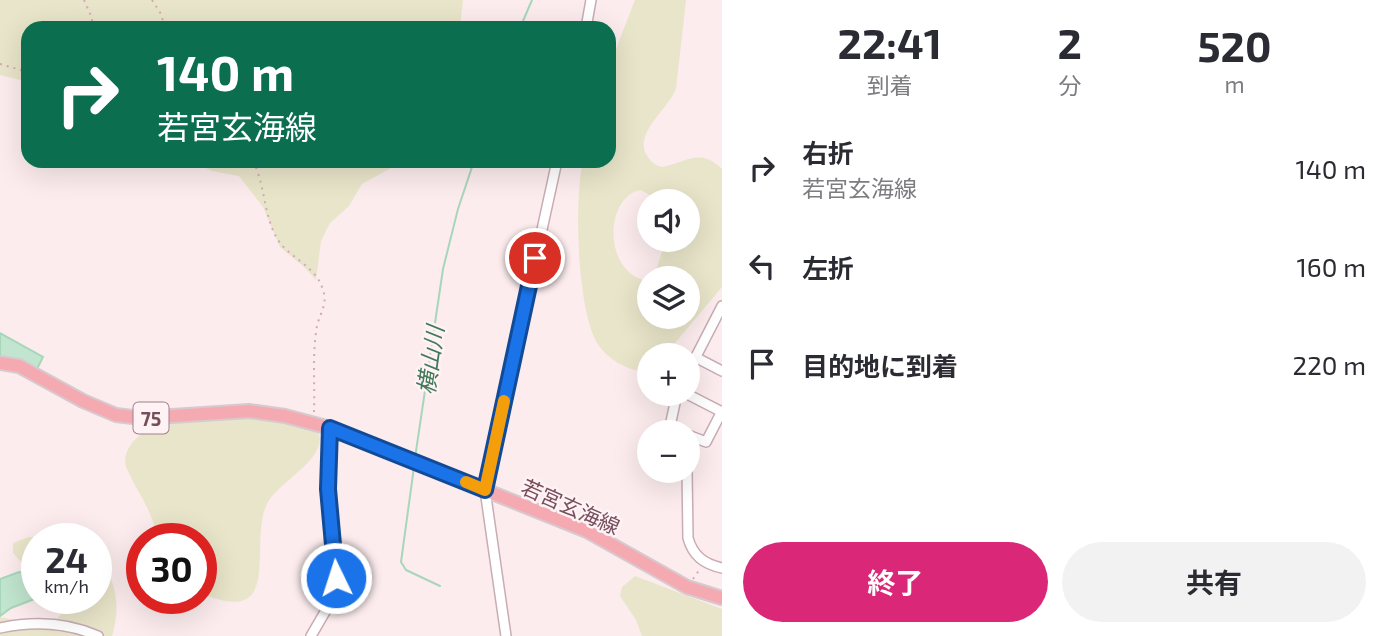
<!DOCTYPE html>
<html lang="ja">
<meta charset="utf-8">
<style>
:root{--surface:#fff;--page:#f2f2f3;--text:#2b2b33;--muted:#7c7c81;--accent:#db2777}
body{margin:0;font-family:"Exo 2","Noto Sans JP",sans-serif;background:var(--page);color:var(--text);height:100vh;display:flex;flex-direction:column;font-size:26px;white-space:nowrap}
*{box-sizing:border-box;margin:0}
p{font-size:23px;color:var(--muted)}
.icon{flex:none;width:38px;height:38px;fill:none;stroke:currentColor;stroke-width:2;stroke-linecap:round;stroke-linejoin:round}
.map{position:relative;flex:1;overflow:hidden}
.panel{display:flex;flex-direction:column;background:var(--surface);width:665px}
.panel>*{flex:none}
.banner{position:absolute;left:21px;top:21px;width:595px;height:147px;border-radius:21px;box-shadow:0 7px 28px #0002;background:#0b6e4f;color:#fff;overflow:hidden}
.buttons{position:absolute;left:637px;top:189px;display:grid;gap:14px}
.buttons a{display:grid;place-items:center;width:63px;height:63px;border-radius:50%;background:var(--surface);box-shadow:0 7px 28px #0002;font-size:35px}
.speed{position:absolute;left:21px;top:523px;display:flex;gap:14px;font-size:35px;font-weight:700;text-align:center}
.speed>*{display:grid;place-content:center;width:91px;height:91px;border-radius:50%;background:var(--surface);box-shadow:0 7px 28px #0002;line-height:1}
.speed small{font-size:18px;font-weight:400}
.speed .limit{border:10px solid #d22;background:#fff;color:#111}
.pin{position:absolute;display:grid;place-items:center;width:60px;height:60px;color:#fff;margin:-30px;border:4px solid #fff;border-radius:50%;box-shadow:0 2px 7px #0007}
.me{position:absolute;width:77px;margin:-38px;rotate:356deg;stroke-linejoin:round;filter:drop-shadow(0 0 5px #0008)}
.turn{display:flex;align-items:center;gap:24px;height:147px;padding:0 21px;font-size:32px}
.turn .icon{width:91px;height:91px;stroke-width:2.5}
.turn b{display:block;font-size:49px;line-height:60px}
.eta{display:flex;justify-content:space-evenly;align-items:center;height:119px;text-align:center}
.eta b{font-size:42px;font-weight:700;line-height:49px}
.action{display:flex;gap:14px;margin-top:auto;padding:14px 21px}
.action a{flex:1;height:80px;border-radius:42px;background:var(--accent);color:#fff;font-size:28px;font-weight:700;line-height:80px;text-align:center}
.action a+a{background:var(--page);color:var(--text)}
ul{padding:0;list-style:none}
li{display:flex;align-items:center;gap:21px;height:98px;padding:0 21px}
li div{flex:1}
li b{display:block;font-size:26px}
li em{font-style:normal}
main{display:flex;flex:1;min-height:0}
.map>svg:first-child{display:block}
.green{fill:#e9e5ca;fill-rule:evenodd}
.water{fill:#c1e5cf;stroke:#a8d6bb;stroke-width:2}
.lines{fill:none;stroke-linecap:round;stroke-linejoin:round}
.stream{stroke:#a8d6bb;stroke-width:2}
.minor-casing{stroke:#c9acb5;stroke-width:12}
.major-casing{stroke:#d6cacf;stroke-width:16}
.path{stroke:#d5a8b7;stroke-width:2;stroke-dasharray:2 5;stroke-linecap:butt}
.minor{stroke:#fff;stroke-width:9}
.major{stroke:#f5aab2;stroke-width:12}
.route-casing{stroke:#114b97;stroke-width:18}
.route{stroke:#1a73e8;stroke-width:12}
.slow{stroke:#f59e0b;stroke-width:12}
.labels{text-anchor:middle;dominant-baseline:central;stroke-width:5;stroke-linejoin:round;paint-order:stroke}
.shield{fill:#fef2f4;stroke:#9f808b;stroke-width:2}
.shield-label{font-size:19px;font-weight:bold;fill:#764f5e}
.street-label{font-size:21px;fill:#764f5e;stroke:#fef2f4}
.water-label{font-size:23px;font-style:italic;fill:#43795a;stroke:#fef2f4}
</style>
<main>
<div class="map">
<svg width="722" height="636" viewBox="0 0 722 636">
<rect width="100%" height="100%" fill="#fcecee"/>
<path class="green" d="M0 0H463L460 28H28V82L0 75Z
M635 0H686L676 89C668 109 635 132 646 154 650 161 655 166 663 167 689 161 700 148 722 169V287L665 355H649V370C630 374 605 358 596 341 577 305 574 200 583 161H609V67ZM641 190 660 201H688V240H666L656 270 643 280C603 268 605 196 641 190ZM649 278H688V317H649Z
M192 161H397L391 168 362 184 349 206 330 223 321 241 316 280 304 267 280 247 263 207 239 176 212 171Z
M223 415 290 421 318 431C330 460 275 482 266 506 249 546 284 629 201 593V539H157C153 510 138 494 127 469 123 460 126 451 132 443 155 416 191 418 223 415Z
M29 537 57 539H37V580L13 553V543Z
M96 556C117 579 121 607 112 636H0V617L35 624 54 622 61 614 59 606 53 599 96 598Z
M635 576 722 609V636H642L636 620 620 596 622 587Z"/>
<path class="water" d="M0 333 43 357 37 369 0 358Z
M19 572 37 575V598L11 608 0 616V579Z"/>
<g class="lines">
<path class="stream" d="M520 28 532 0
M415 458 443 269 458 209 474 161
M414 467 401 562 406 570 440 586"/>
<defs>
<path id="minor" d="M586 28 591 0
M695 357 722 371
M688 372 722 306
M677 394 670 426 683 432
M687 394 722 412
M688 435 706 442 722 411
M688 458 692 437
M687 471 688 538C693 556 704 564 722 568
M0 628C33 621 66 622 98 636
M311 636 333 598 336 578 328 489 330 428
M506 636 485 490 557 161"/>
<path id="major" d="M0 363 19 366 83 401 116 415 141 418 249 411 285 416 330 428 587 531 687 587 722 598"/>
</defs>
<use href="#minor" class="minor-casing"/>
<use href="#major" class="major-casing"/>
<path class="path" d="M84 0 92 18V28
M152 0 161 14 165 28
M0 64 28 72
M253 161C266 186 263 219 280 243 293 259 317 268 323 290 328 304 320 313 317 326 312 354 315 385 314 412
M693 579 700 569"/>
<use href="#minor" class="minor"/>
<use href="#major" class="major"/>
</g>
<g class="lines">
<defs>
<path id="route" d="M336 578 328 489 330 428 485 490 535 258"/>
</defs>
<use href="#route" class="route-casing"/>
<use href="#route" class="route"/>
<path class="slow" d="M466 482 485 490 504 401"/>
</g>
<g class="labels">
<rect class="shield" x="133.5" y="402.5" width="35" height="31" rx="5"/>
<g class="shield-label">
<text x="151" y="418">75</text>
</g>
<g class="street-label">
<text transform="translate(571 506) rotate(24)">若宮玄海線</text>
</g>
<g class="water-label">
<text transform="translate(430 360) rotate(-82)">横山川</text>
</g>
</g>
</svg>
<div class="buttons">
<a><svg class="icon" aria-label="sound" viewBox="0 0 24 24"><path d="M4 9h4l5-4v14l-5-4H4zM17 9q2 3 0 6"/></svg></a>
<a><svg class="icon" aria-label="layers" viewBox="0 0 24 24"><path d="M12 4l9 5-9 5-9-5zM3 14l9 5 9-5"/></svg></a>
<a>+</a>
<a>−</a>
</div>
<div class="speed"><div>24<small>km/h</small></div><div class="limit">30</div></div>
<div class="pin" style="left:535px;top:258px;background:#d93025"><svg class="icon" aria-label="arrive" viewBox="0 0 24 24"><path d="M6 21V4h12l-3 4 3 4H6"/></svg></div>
<svg class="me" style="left:336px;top:578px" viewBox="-20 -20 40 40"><circle r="17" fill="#1a73e8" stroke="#fff" stroke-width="3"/><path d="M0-11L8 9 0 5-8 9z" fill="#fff"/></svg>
<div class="banner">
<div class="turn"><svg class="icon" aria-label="right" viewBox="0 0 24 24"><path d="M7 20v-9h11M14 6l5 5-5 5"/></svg><div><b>140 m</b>若宮玄海線</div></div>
</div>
</div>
<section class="panel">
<div class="eta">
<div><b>22:41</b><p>到着</p></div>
<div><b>2</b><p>分</p></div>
<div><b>520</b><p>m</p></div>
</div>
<ul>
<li><svg class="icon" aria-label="right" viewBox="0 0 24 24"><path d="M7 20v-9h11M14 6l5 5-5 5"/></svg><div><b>右折</b><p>若宮玄海線</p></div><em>140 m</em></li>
<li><svg class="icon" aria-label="left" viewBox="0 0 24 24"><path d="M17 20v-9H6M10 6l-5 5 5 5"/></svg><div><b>左折</b></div><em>160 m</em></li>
<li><svg class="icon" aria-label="arrive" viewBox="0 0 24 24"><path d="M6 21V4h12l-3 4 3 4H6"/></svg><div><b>目的地に到着</b></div><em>220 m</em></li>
</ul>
<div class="action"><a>終了</a><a>共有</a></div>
</section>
</main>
